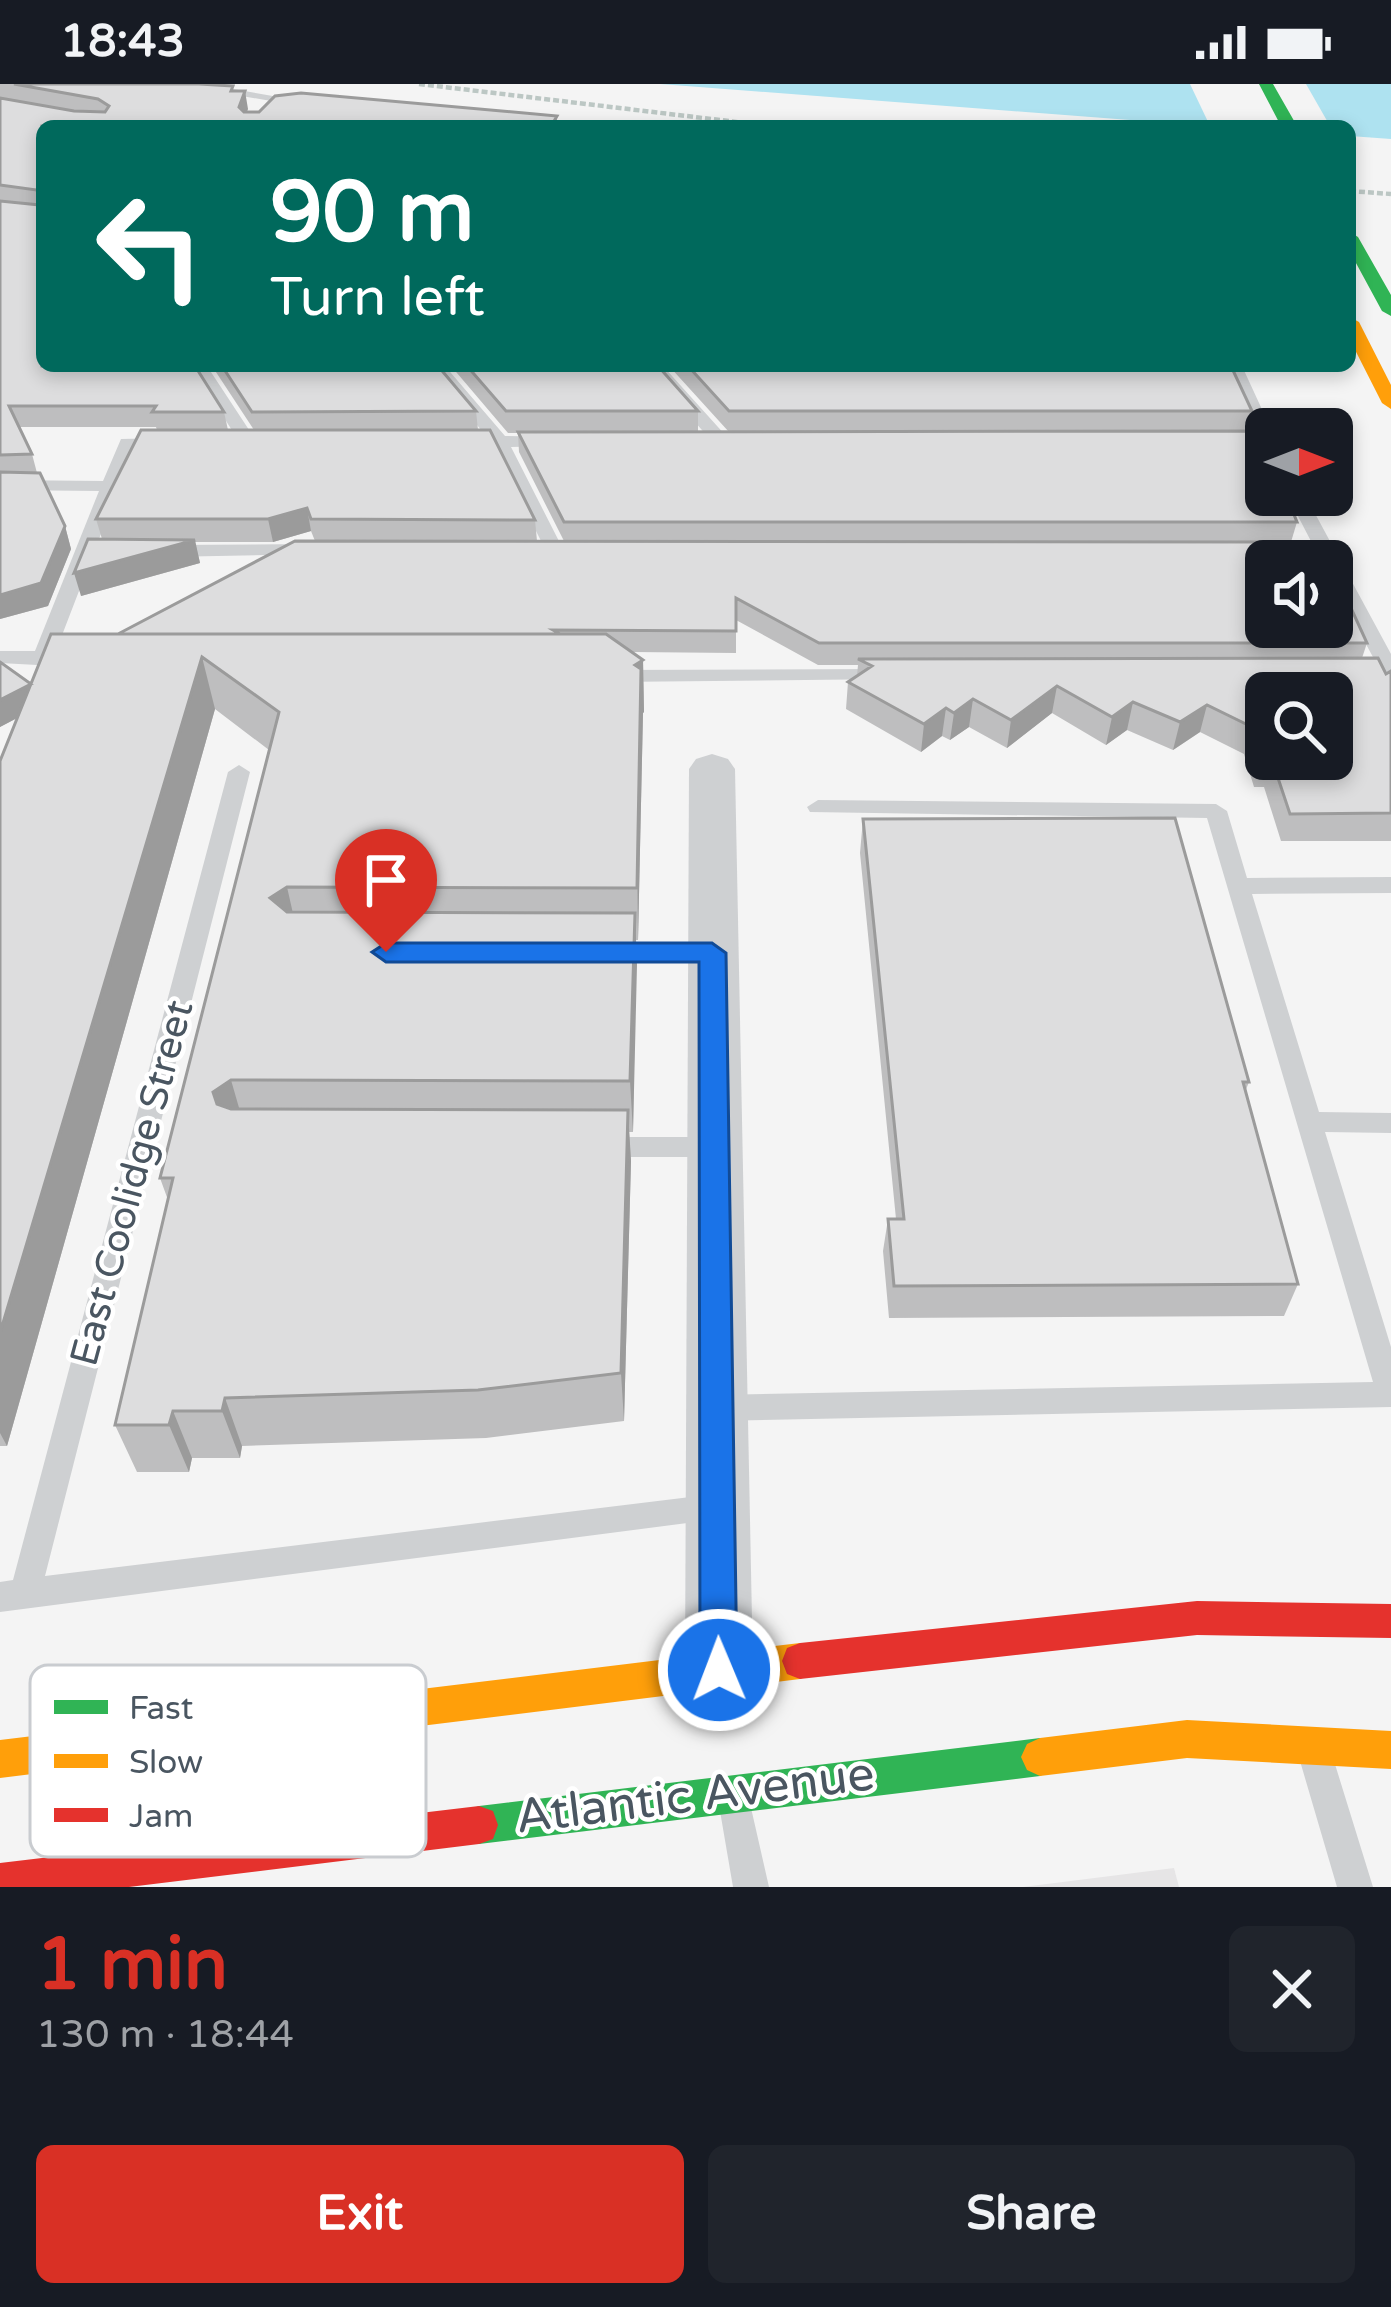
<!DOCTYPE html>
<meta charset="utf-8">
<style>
:root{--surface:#171b24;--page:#20242c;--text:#f1f3f6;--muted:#9ea1a6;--accent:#d93025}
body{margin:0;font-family:"Varela Round",sans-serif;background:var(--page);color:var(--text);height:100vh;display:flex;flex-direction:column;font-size:45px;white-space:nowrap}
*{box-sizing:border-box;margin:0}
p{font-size:39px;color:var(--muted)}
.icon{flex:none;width:66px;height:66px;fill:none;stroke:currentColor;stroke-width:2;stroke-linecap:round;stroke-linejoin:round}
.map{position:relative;height:1803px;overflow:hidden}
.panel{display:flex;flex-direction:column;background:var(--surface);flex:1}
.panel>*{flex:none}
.hud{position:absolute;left:36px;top:36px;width:1320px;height:252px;border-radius:18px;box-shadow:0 6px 18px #0003;background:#00695c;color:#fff;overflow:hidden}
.needle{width:78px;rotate:90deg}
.controls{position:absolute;left:1245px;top:324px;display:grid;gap:24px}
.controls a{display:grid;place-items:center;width:108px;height:108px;border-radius:18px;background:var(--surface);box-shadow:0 6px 18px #0003;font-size:60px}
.pin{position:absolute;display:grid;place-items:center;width:102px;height:102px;color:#fff;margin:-123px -51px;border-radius:50% 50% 50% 0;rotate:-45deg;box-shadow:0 0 12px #0007}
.pin .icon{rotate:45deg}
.me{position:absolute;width:132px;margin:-66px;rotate:359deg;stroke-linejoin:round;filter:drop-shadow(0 0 9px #0008)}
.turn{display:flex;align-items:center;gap:42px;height:252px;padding:0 36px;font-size:54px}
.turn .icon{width:156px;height:156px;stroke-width:2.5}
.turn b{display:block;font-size:84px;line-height:102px}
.round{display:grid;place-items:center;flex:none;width:126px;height:126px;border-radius:18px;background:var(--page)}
.overview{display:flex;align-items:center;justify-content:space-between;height:204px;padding:0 36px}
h1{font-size:72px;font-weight:800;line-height:90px;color:var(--accent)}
.action{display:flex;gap:24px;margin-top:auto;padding:24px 36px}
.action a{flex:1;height:138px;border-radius:18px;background:var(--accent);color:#fff;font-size:48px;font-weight:800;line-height:138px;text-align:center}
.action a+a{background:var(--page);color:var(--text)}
.status{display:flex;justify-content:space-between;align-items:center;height:84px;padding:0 60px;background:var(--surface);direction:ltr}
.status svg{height:33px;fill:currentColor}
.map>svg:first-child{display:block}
.education{fill:#e6e5e6}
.water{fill:#aee2f0}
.pier{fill:#f4f4f4}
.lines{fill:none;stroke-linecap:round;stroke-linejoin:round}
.path{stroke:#bcc7c4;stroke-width:4.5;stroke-dasharray:6 3;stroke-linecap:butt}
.lane{fill:#ced0d2;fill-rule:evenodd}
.street{fill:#ced0d2;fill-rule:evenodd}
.fast{fill:#30b455;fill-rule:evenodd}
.slow{fill:#ff9f0a;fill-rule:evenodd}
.jam{fill:#e5322d;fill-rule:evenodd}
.wall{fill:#bebebf}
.shaded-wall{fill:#9b9b9b}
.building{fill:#ddddde;stroke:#9b9b9b;stroke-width:3;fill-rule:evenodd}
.route{fill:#1a73e8;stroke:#114b97;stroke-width:3}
.labels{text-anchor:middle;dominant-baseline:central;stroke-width:9;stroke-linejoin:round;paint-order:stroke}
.street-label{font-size:39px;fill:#4a5661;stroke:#fff}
.near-street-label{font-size:48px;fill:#4a5661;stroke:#fff}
.key{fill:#fff;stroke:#c9ccd0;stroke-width:3}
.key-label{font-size:33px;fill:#4a5661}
</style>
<div class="status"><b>18:43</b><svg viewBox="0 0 49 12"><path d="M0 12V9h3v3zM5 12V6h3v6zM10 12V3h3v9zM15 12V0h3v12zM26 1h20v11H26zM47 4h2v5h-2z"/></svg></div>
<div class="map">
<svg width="1391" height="1803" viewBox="0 0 1391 1803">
<rect width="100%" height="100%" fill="#f4f4f4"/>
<path class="education" d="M1174 1784 1179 1803H1023Z"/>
<path class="water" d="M660 0H1391V55L1350 52V42H1208Z"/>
<path class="pier" d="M1190 0H1306L1330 42H1210Z"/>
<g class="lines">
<path class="path" d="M419 0 770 42
M1350 107 1391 110"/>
<path class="lane" d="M172 0H204L307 18 300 22Z
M191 282H207L257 358 254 362H242Z
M428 282H445L505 352 556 353 559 357 550 362 511 363 563 465 561 469 554 471 545 465 494 363 459 362V354L487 353Z
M646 282H663L727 353V361H715Z
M1226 282H1242L1271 345H1266V363H1221L1212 358 1221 353H1257Z
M166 354 175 359 172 363 134 364 54 572 59 578 56 582 0 579V567H35L99 407 0 406V396L103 397 121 355Z
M1287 411H1305L1391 570V594L1381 588 1332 497V477L1270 475 1261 469 1270 463H1314Z
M311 460 318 462V470L166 473 157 467 166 461Z
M885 585 892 587V595L613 598 603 592 613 586Z
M239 681 250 688 45 1492 715 1410 726 1414 730 1424 726 1434 0 1528V1498L13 1496 228 688Z
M818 716 1216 720 1227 727 1247 794 1391 793V809L1252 810 1319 1028 1391 1029V1049L1325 1048 1391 1263V1323L715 1337 705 1333 700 1324 705 1315 715 1311 1373 1298 1207 734 810 728 807 723Z
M607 861H713L725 869 713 877H607L595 869Z
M602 1053H713L722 1056 726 1063 722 1070 713 1073H602L593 1070 589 1063 593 1056Z
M1317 1660 1329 1665 1334 1677 1373 1803H1337L1300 1677 1305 1665Z
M737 1710 749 1715 769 1803H733L720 1727 725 1715Z"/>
<path class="street" d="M712 670 728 675 735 685 753 1586 743 1610 719 1620 695 1610 685 1586 689 685 696 675Z"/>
<path class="fast" d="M1259 0H1273L1297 42H1281Z
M1350 148 1358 153 1391 211V232L1382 227 1350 168Z
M1040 1654 1053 1660 1059 1673 1053 1686 1040 1692 479 1760 465 1755 460 1741 465 1727 479 1722Z"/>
<path class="slow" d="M1350 233 1359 238 1391 301V325L1382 319 1350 256Z
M800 1559 813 1564 818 1577 813 1590 800 1595 0 1694V1656Z
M1187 1636 1391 1647V1685L1187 1674 1040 1692 1027 1686 1021 1673 1027 1660 1040 1654Z"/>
<path class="jam" d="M1197 1517 1391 1520V1554L1197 1551 800 1595 787 1590 782 1577 787 1564 800 1559Z
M479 1722 493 1727 498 1741 493 1755 479 1760 129 1803H0V1779Z"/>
</g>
<path class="wall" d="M0 0H199L234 7H245L247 28 557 32V39L42 42 224 328 228 346H254L212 282H438L476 327 478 346 535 436 537 457H564L519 368 518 349H508L451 282H658L698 327V348H729L669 282H1231L1252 327 1247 347 1253 360 1265 363 1261 379 1297 438 1291 458H1306L1302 470 1266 477 1367 559 1362 574 1386 590 1391 587V757H1281L1264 703H1254L1244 670 1200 648 1173 666 1127 646 1106 661 1052 629 1007 664 969 643 950 656 942 652 921 668 846 625 848 598 857 592 858 581H818L736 536V569L632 568 643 576 644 628 643 629 638 856H636L633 1048H629L631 1077 624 1337 486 1354 242 1362 240 1374H192L189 1388H137L115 1341 168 1116 160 1094 269 666 215 625 7 1362H0V677L17 634 0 643V578L31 600 118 550 315 457 311 447 273 458H195L200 479 81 512 102 455 96 435 157 346 156 343H19L32 370 37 389 65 442 71 465 48 522 0 535Z
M863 735 1249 998 1245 1008 1298 1200 1284 1232 889 1234 883 1167 888 1135H896L860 769Z"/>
<path class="shaded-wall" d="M245 7 248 25 242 42 239 23Z
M307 424 311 447 273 458 268 435Z
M65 442 71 465 48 522 0 535V511Z
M195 456 200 479 81 512 74 489Z
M202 573 215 625 7 1362 0 1349V1249Z
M643 576 644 628 643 629 638 856 635 581Z
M31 600 38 623 0 643V616Z
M1057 602 1052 629 1007 664 1011 636Z
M973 615 969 643 950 656 954 629Z
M1133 618 1127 646 1106 661 1112 633Z
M1207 621 1200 648 1173 666 1180 638Z
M946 624 942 652 921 668 924 640Z
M287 803 299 856 270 814Z
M635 829 637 881 633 1048 630 997Z
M231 996 246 1048 229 1060 213 1008Z
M628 1026 631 1077 624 1337 621 1289Z
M225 1314 242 1362 240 1374 222 1327Z
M173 1327 192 1374 189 1388 169 1341Z"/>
<path class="building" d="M14 0H199L233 2 231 7H245L239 23 244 28H259L275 12 301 9 557 32 553 39 598 42H42V282H195L224 328H152L156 322H9L32 370 0 371V117L40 121 37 106 0 101V14L74 27 105 28 109 22 98 15Z
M222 282H438L476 327 252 328Z
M467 282H658L698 327H506Z
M688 282H1231L1252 327H729Z
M141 346H490L535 436 311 435 307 424 268 435H96Z
M1256 347 1248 359 1265 363 1255 378 1266 381V411H1286L1297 438H564L518 348Z
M0 388 40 389 65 442 41 499 0 511Z
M88 455 195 456 74 489Z
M295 457 1306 458 1299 468 1312 474 1308 477H1266V543H1332V505L1345 511 1367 559H819L736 514V547L553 546 560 550H118Z
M51 550H606L643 576 635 581 641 585 637 804 287 803 270 814 287 828 635 829 630 997 231 996 213 1008 217 1020 231 1025 628 1026 621 1289 478 1306 225 1314 222 1327H173L169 1341H115L173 1094H160L279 628 202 573 0 1249V677Z
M1378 574 1386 590 1391 587V729L1290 730 1272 676H1263L1252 643 1207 621 1180 638 1133 618 1112 633 1057 602 1011 636 973 615 954 629 946 624 924 640 848 598 872 582 858 575ZM1266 609H1332V675H1266Z
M0 578 31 600 0 616Z
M1175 734 1249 998H1243L1298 1200 894 1202 888 1135H904L863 735Z"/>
<path class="route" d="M386 859H712L726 869 737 1586 732 1599 719 1604 706 1599 700 1586 699 878H386L372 868Z"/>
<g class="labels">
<g class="street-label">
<text transform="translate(132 1099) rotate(-75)">East Coolidge Street</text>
</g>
<g class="near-street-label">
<text transform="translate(695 1712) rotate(-7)">Atlantic Avenue</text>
</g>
</g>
<rect x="30" y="1581" width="396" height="192" rx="18" class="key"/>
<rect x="54" y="1616" width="54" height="14" fill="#30b455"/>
<rect x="54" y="1670" width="54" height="14" fill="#ff9f0a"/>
<rect x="54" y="1724" width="54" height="14" fill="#e5322d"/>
<g class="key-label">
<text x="129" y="1635">Fast</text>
<text x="129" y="1689">Slow</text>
<text x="129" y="1743">Jam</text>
</g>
</svg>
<div class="controls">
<a><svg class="needle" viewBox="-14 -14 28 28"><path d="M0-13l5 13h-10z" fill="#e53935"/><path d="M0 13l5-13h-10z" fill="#9ea1a6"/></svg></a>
<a><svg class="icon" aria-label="sound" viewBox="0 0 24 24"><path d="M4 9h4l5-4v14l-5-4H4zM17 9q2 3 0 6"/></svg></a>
<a><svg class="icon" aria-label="search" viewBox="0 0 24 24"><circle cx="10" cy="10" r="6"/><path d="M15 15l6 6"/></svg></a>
</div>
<div class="pin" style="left:386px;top:868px;background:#d93025"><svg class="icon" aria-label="arrive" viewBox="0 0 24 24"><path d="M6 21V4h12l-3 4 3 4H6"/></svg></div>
<svg class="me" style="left:719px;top:1586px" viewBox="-20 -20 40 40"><circle r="17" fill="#1a73e8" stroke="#fff" stroke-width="3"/><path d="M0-11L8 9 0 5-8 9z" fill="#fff"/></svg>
<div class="hud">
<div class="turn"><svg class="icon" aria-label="left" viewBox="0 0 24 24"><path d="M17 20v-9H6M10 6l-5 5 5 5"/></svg><div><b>90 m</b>Turn left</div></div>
</div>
</div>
<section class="panel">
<div class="overview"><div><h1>1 min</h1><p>130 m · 18:44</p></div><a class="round"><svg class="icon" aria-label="close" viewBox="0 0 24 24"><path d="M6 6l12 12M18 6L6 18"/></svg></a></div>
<div class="action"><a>Exit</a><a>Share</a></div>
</section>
